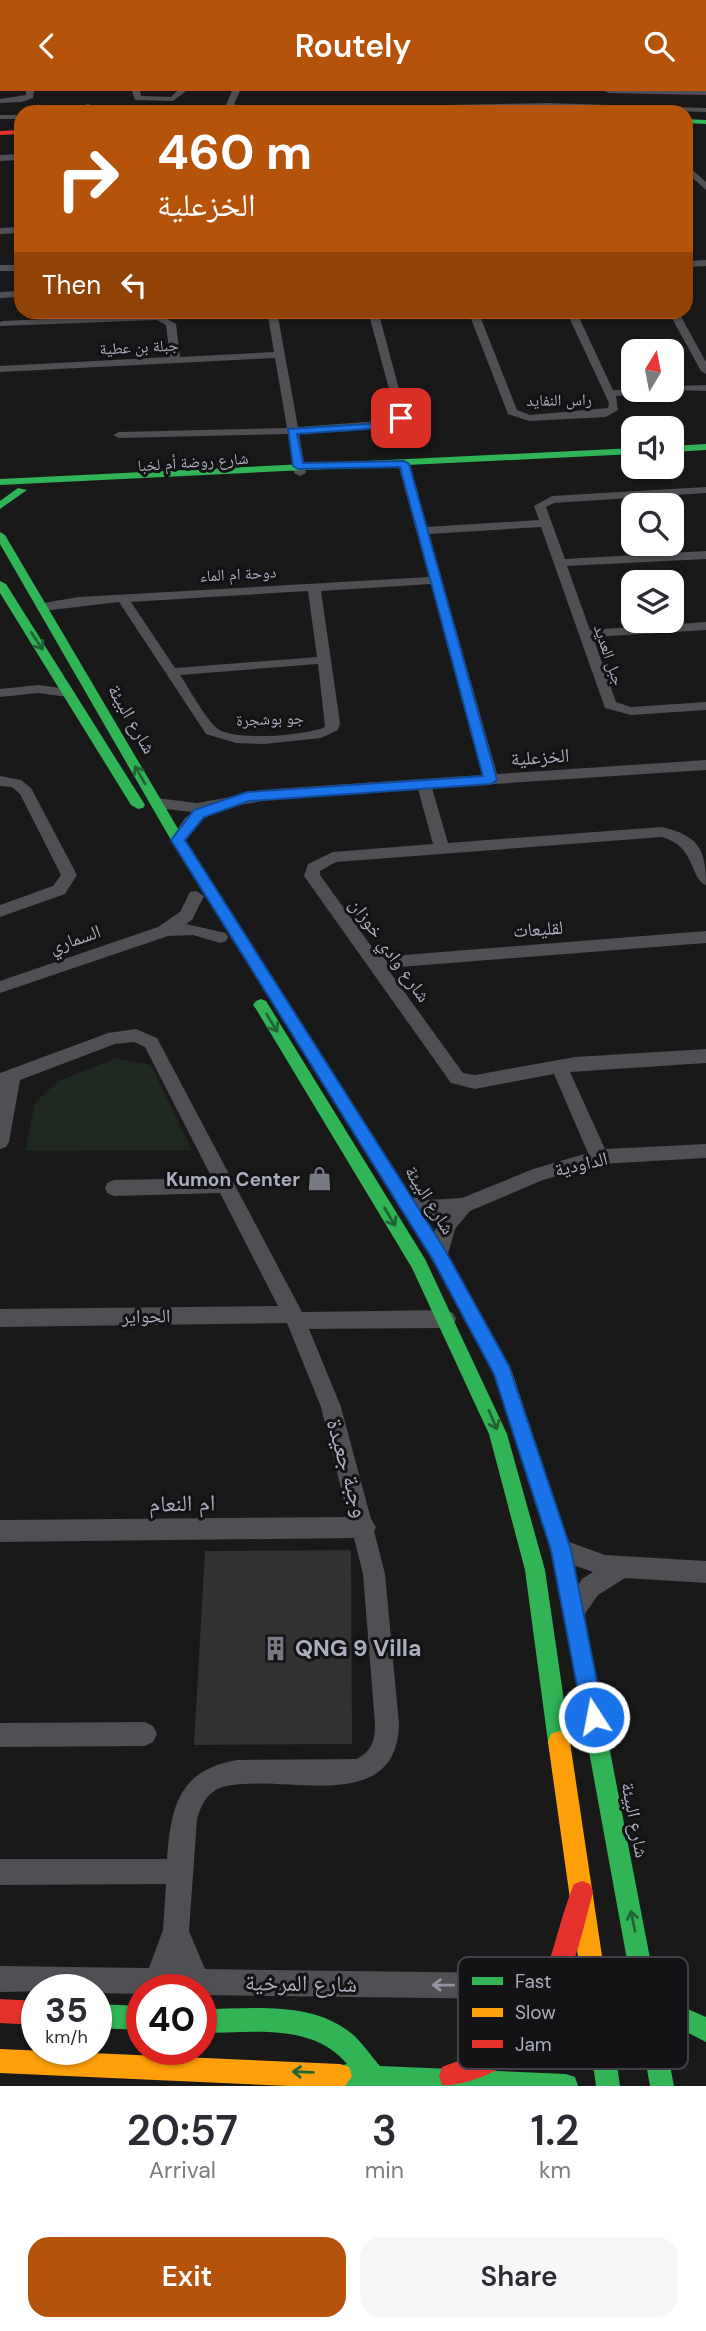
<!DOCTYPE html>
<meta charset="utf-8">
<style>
:root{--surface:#fff;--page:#f7f7f7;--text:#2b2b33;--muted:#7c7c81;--accent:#b45309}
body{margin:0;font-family:"DM Sans","Noto Naskh Arabic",sans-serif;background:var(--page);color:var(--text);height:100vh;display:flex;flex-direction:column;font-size:26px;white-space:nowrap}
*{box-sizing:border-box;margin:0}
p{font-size:23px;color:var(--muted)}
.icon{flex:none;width:38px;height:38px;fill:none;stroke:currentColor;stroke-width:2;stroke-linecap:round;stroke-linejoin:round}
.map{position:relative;height:1995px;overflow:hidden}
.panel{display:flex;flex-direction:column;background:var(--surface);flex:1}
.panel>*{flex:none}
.top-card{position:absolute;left:14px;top:14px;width:679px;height:214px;border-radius:21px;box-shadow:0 2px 5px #0004;background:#b45309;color:#fff;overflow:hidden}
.needle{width:46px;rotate:10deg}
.controls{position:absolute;left:621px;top:248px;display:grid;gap:14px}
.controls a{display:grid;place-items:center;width:63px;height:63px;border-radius:14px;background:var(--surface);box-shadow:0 2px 5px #0004;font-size:35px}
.speed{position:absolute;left:21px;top:1883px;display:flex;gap:14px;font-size:35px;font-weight:700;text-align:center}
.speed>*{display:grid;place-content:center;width:91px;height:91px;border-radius:50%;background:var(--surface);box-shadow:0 2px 5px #0004;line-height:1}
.speed small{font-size:18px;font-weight:400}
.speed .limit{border:10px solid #d22;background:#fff;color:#111}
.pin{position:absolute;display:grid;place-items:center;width:60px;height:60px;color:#fff;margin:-30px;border-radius:14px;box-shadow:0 4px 10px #0006}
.me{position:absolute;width:77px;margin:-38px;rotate:349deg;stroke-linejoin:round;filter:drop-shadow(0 0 5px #0008)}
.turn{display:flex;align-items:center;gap:24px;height:147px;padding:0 28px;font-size:32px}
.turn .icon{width:91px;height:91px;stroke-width:2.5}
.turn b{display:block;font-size:49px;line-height:60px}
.then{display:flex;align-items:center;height:66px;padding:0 28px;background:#0003;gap:14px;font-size:26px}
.eta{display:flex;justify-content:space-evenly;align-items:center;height:119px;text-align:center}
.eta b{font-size:42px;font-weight:600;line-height:49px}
.primary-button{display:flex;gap:14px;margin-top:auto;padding:14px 28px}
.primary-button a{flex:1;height:80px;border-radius:21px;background:var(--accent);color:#fff;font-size:28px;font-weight:600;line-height:80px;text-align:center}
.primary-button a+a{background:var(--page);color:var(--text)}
header{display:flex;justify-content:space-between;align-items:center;height:91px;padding:0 28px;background:var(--accent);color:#fff;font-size:32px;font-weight:600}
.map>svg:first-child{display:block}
.green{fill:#1f2721}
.building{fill:#313132}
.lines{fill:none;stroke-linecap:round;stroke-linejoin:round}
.street{fill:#4f4f54;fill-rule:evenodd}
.fast{fill:#30b455;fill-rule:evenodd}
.slow{fill:#ff9f0a;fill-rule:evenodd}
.jam{fill:#e5322d;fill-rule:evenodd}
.oneway{stroke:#226436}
.oneway2{stroke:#9396a2}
.route{fill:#1a73e8;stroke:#114b97;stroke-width:2}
.labels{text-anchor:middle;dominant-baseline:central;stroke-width:6;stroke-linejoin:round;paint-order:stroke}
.far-street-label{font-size:16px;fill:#aaadbc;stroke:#131316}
.street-label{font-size:19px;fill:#aaadbc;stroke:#131316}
.poi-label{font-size:19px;font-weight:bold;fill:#aaadbc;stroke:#131316;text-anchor:end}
.near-street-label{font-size:23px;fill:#aaadbc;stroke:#131316}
.near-poi-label{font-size:23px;font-weight:bold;fill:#aaadbc;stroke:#131316;text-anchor:start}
.key{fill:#131316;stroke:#404148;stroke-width:2}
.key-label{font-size:19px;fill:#aaadbc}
</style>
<header><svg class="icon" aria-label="back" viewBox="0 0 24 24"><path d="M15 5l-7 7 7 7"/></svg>Routely<svg class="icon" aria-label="search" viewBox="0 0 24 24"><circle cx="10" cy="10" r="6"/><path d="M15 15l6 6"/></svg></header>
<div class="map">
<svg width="706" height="1995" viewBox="0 0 706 1995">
<rect width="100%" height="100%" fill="#19191a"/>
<path class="green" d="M117 967 151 974 192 1059 25 1060 35 1012 58 990Z"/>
<path class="building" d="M351 1459 352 1653 194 1654 205 1460Z"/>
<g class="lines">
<path class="street" d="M26 0H34L33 7 22 11 0 12V8L26 4Z
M132 0H140L141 5 171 6 177 0H186L173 10 135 9Z
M232 0H240L234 13 246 18 548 12 706 17V21L548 16 186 21 232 18 226 14Z
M605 0H706V4L609 2Z
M88 13 109 21 88 18 61 21Z
M0 24H21V28H0Z
M21 63V69L0 70V64Z
M686 73 706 91V99L686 81Z
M21 136V142L0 143V137Z
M706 169V175L686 176V170Z
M0 174H21V180H0Z
M21 200V206L0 207V201Z
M267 220H277L298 336 392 329 396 324 368 220H378L406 324 400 334 299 343 306 382 300 385 294 382 288 343 119 347 113 344 119 341 287 337 275 267 0 281V275L170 266 166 234 157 229 0 235V231L3 230 159 223 176 233 180 266 274 261Z
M468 220H478L517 319 530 324 608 317 609 312 566 220H576L613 299H662L657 302 616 305 618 319 606 326 529 330 508 323Z
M668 220H678L706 271V283L701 280Z
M706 294V300L668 299H672V295Z
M404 370 410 373 427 436 539 429 534 415 552 405 706 396V402L554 412 546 416 565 468 706 460V468L567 475 590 539 706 531V539L593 546 616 611 631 616 706 611V619L631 624 605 617 541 436 429 443 497 683 706 669V679L432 697 448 752 662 736C699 745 706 758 706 794 690 789 696 755 662 746L336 771 320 780V784L379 866 706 840V852L387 877 463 982 475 984 575 966 706 958V972L570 981 605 1058 706 1053V1067L599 1073 543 1089 470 1120 455 1138 446 1170 439 1172 432 1170C425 1156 436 1136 443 1124L426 1125 400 1118 398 1113 400 1108 407 1105 426 1109 462 1107 533 1078 588 1062 554 983 475 998 451 992 304 785 308 773 333 761 433 753 418 698 274 708 217 718 195 733 183 753 178 754 170 749 185 727 193 721 156 717 149 712 156 707 197 712 274 698 482 684 431 493 321 500 340 632 338 639 321 647 264 653 236 652 206 643 119 511 43 520 37 516 43 512 79 506 429 486 398 373ZM308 500 317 566 175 577 131 511ZM318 573 325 636C304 645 236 650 218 638 206 629 189 597 180 584Z
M38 594 68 598 75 602 68 606 38 602 0 606V598Z
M0 685 21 689 31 697 77 784 65 803 0 826V814L53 795 61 784 20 703 12 696 0 695Z
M196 800 204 805 192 829 186 833 226 842 228 846 226 850 220 852 193 844 168 845 0 902V890L158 836 180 821 190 801Z
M136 938 157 947 302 1221 446 1219 453 1222 456 1228 453 1234 446 1237 309 1238 341 1316 371 1428 376 1436 374 1440 385 1483 399 1633C397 1719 301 1688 243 1693 233 1694 221 1694 213 1701 204 1707 200 1718 197 1728L189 1840 205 1878 506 1882 529 1879 549 1872 558 1876 562 1885 558 1894 529 1905 506 1908 201 1904V1899H142V1903L96 1902V1899L0 1901V1875L149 1877 163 1839 166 1793 0 1794V1768H167C171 1715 179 1679 237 1669L357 1668C372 1659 375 1650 375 1633L363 1483 354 1447 0 1451V1429L348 1426 321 1316 287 1232 0 1236V1218L278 1215 220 1102 114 1105 107 1102 105 1097 107 1092 114 1089 212 1087 145 956 134 951 115 953 20 989 9 1051 6 1056 0 1058V982L108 942Z
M561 1448 605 1464 706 1470V1492L625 1487 598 1504 582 1527 574 1530 566 1527 563 1519 582 1488 593 1481 553 1467 550 1459 553 1451Z
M145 1631 153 1635 157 1643 153 1651 145 1655 0 1656V1632Z"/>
<path class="fast" d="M249 18 261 19 262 21H246Z
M686 28 706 29V33L686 32Z
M706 353V359L672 361V355Z
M634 357V363L0 394V388Z
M18 397 27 399 0 418V410Z
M0 441 5 444 184 748 445 1159 495 1249 498 1255 495 1261 489 1263 483 1261 433 1169 171 749 0 453Z
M0 490 6 493 145 714 143 717 138 718 131 714 0 502Z
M261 908 266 910 425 1168 507 1343 545 1479 570 1651 567 1659 559 1662 551 1659 548 1651 525 1479 489 1343 412 1177 256 918 253 914 256 910Z
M580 1546 587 1549 590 1556 654 1888 683 1916 706 1926V1951L661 1928 674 1995H650L570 1556 573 1549Z
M590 1853 598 1857 602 1865 620 1995H596L578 1865 582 1857Z
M96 1913 142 1915V1939L96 1937Z
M201 1918C249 1918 311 1909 351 1942 362 1951 370 1964 380 1975L566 1983 575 1986 578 1995H335L328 1985 331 1976 347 1973C312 1931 251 1942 201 1942Z"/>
<path class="slow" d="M489 1247 495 1249 512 1281 571 1459 590 1556 587 1563 580 1566 573 1563 570 1556 551 1459 495 1283 480 1255 483 1249Z
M559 1640 567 1643 570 1651 602 1865 598 1873 590 1877 582 1873 578 1865 548 1651 551 1643Z
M0 1958 340 1973 349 1976 352 1985 345 1995H290L0 1982Z"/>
<path class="jam" d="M502 19H596L600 21H498Z
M21 39V43L0 44V40Z
M582 1790 590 1793 593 1801C575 1870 557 1955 484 1985 470 1990 457 1995 442 1994L439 1985 442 1976C459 1969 477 1965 492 1955 548 1919 551 1848 574 1793Z
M0 1908 37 1910V1934L0 1932Z"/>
</g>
<defs><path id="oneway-shaft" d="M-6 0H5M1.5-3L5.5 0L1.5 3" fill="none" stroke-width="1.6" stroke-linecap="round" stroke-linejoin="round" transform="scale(1.75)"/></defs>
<g class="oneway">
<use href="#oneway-shaft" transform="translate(37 550) rotate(56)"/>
<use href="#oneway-shaft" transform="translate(140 684) rotate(-120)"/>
<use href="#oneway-shaft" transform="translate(272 932) rotate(59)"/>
<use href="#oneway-shaft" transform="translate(390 1126) rotate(59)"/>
<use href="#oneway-shaft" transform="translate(493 1329) rotate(67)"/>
<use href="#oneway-shaft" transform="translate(633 1830) rotate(-101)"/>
<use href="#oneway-shaft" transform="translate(303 1981) rotate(-178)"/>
</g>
<use class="oneway2" href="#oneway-shaft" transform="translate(443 1894) rotate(-179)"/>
<path class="route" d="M401 324 404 330 383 337 297 343 303 372 404 370 409 373 497 689 491 693 249 710 204 726 185 749 445 1159 509 1275 571 1459 604 1626 601 1634 594 1637 586 1634 583 1626 551 1459 494 1283 433 1169 171 749 194 719 247 701 483 685 400 376 298 378 293 375 288 338 382 332Z"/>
<defs>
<symbol id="shop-bare" viewBox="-9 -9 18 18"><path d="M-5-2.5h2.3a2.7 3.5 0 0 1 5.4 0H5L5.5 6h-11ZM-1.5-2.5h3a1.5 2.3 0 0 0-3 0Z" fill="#777983" stroke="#131316" stroke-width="2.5" paint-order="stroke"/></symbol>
<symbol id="building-bare" viewBox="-9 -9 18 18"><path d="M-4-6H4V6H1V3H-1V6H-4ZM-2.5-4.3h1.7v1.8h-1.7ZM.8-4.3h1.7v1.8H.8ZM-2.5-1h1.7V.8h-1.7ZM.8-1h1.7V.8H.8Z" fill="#777983" stroke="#131316" stroke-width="2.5" paint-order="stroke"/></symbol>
</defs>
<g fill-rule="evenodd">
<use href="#shop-bare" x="302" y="1070" width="35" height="35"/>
<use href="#building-bare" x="258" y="1540" width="35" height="35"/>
</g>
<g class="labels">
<g class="far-street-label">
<text transform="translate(139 256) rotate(-3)">جبلة بن عطية</text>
<text transform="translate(559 309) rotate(-1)">راس النفايد</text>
<text transform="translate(193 371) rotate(-4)">شارع روضة أم لخبا</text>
<text transform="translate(238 483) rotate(-3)">دوحة ام الماء</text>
<text transform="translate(609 564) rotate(71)">جبل العديد</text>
<text transform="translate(270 628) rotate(-2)">جو بوشجرة</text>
</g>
<g class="street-label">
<text transform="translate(132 628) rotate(60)">شارع البيئة</text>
<text transform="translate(540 666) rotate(-4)">الخزعلية</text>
<text transform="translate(538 838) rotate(-4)">لقليعات</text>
<text transform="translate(75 848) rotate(-19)">السماري</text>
<text transform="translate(390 859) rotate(54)">شارع وادي خوزان</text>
<text transform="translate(581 1073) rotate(-13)">الداودية</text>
<text transform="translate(430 1109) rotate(58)">شارع البيئة</text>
<text transform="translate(146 1225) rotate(-1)">الحواير</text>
<text transform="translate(635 1729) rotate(79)">شارع البيئة</text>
</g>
<g class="poi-label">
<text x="300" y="1088">Kumon Center</text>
</g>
<g class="near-street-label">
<text transform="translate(348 1377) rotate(74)">وجبة جعيدة</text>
<text transform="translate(182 1412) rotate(-1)">ام النعام</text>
<text transform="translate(301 1892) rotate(1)">شارع المرخية</text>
</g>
<g class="near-poi-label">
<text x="295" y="1557">QNG 9 Villa</text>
</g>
</g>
<rect x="458" y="1866" width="230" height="112" rx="10" class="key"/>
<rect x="472" y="1886" width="31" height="8" fill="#30b455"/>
<rect x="472" y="1917" width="31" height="9" fill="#ff9f0a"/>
<rect x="472" y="1949" width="31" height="8" fill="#e5322d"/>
<g class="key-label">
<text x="515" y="1897">Fast</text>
<text x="515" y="1928">Slow</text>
<text x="515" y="1960">Jam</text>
</g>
</svg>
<div class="controls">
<a><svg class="needle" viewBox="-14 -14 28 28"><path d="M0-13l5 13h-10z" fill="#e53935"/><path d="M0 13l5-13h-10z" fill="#7c7c81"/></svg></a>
<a><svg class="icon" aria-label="sound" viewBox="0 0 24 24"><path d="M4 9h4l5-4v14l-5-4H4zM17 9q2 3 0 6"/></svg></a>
<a><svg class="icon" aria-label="search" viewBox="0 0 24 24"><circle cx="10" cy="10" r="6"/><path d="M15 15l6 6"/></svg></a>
<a><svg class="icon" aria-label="layers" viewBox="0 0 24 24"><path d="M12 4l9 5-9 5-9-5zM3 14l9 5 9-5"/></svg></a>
</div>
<div class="speed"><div>35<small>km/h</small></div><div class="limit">40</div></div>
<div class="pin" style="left:401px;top:327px;background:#d93025"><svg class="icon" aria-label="arrive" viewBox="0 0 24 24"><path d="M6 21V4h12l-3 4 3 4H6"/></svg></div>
<svg class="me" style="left:594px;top:1626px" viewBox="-20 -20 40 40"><circle r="17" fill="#1a73e8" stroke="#fff" stroke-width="3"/><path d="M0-11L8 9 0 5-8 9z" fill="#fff"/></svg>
<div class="top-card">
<div class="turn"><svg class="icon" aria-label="right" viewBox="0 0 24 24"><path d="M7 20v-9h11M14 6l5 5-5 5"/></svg><div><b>460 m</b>الخزعلية</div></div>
<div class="then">Then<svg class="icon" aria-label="left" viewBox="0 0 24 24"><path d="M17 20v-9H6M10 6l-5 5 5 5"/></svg></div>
</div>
</div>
<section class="panel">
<div class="eta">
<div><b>20:57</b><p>Arrival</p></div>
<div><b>3</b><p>min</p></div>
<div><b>1.2</b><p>km</p></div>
</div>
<div class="primary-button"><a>Exit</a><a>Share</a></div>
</section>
